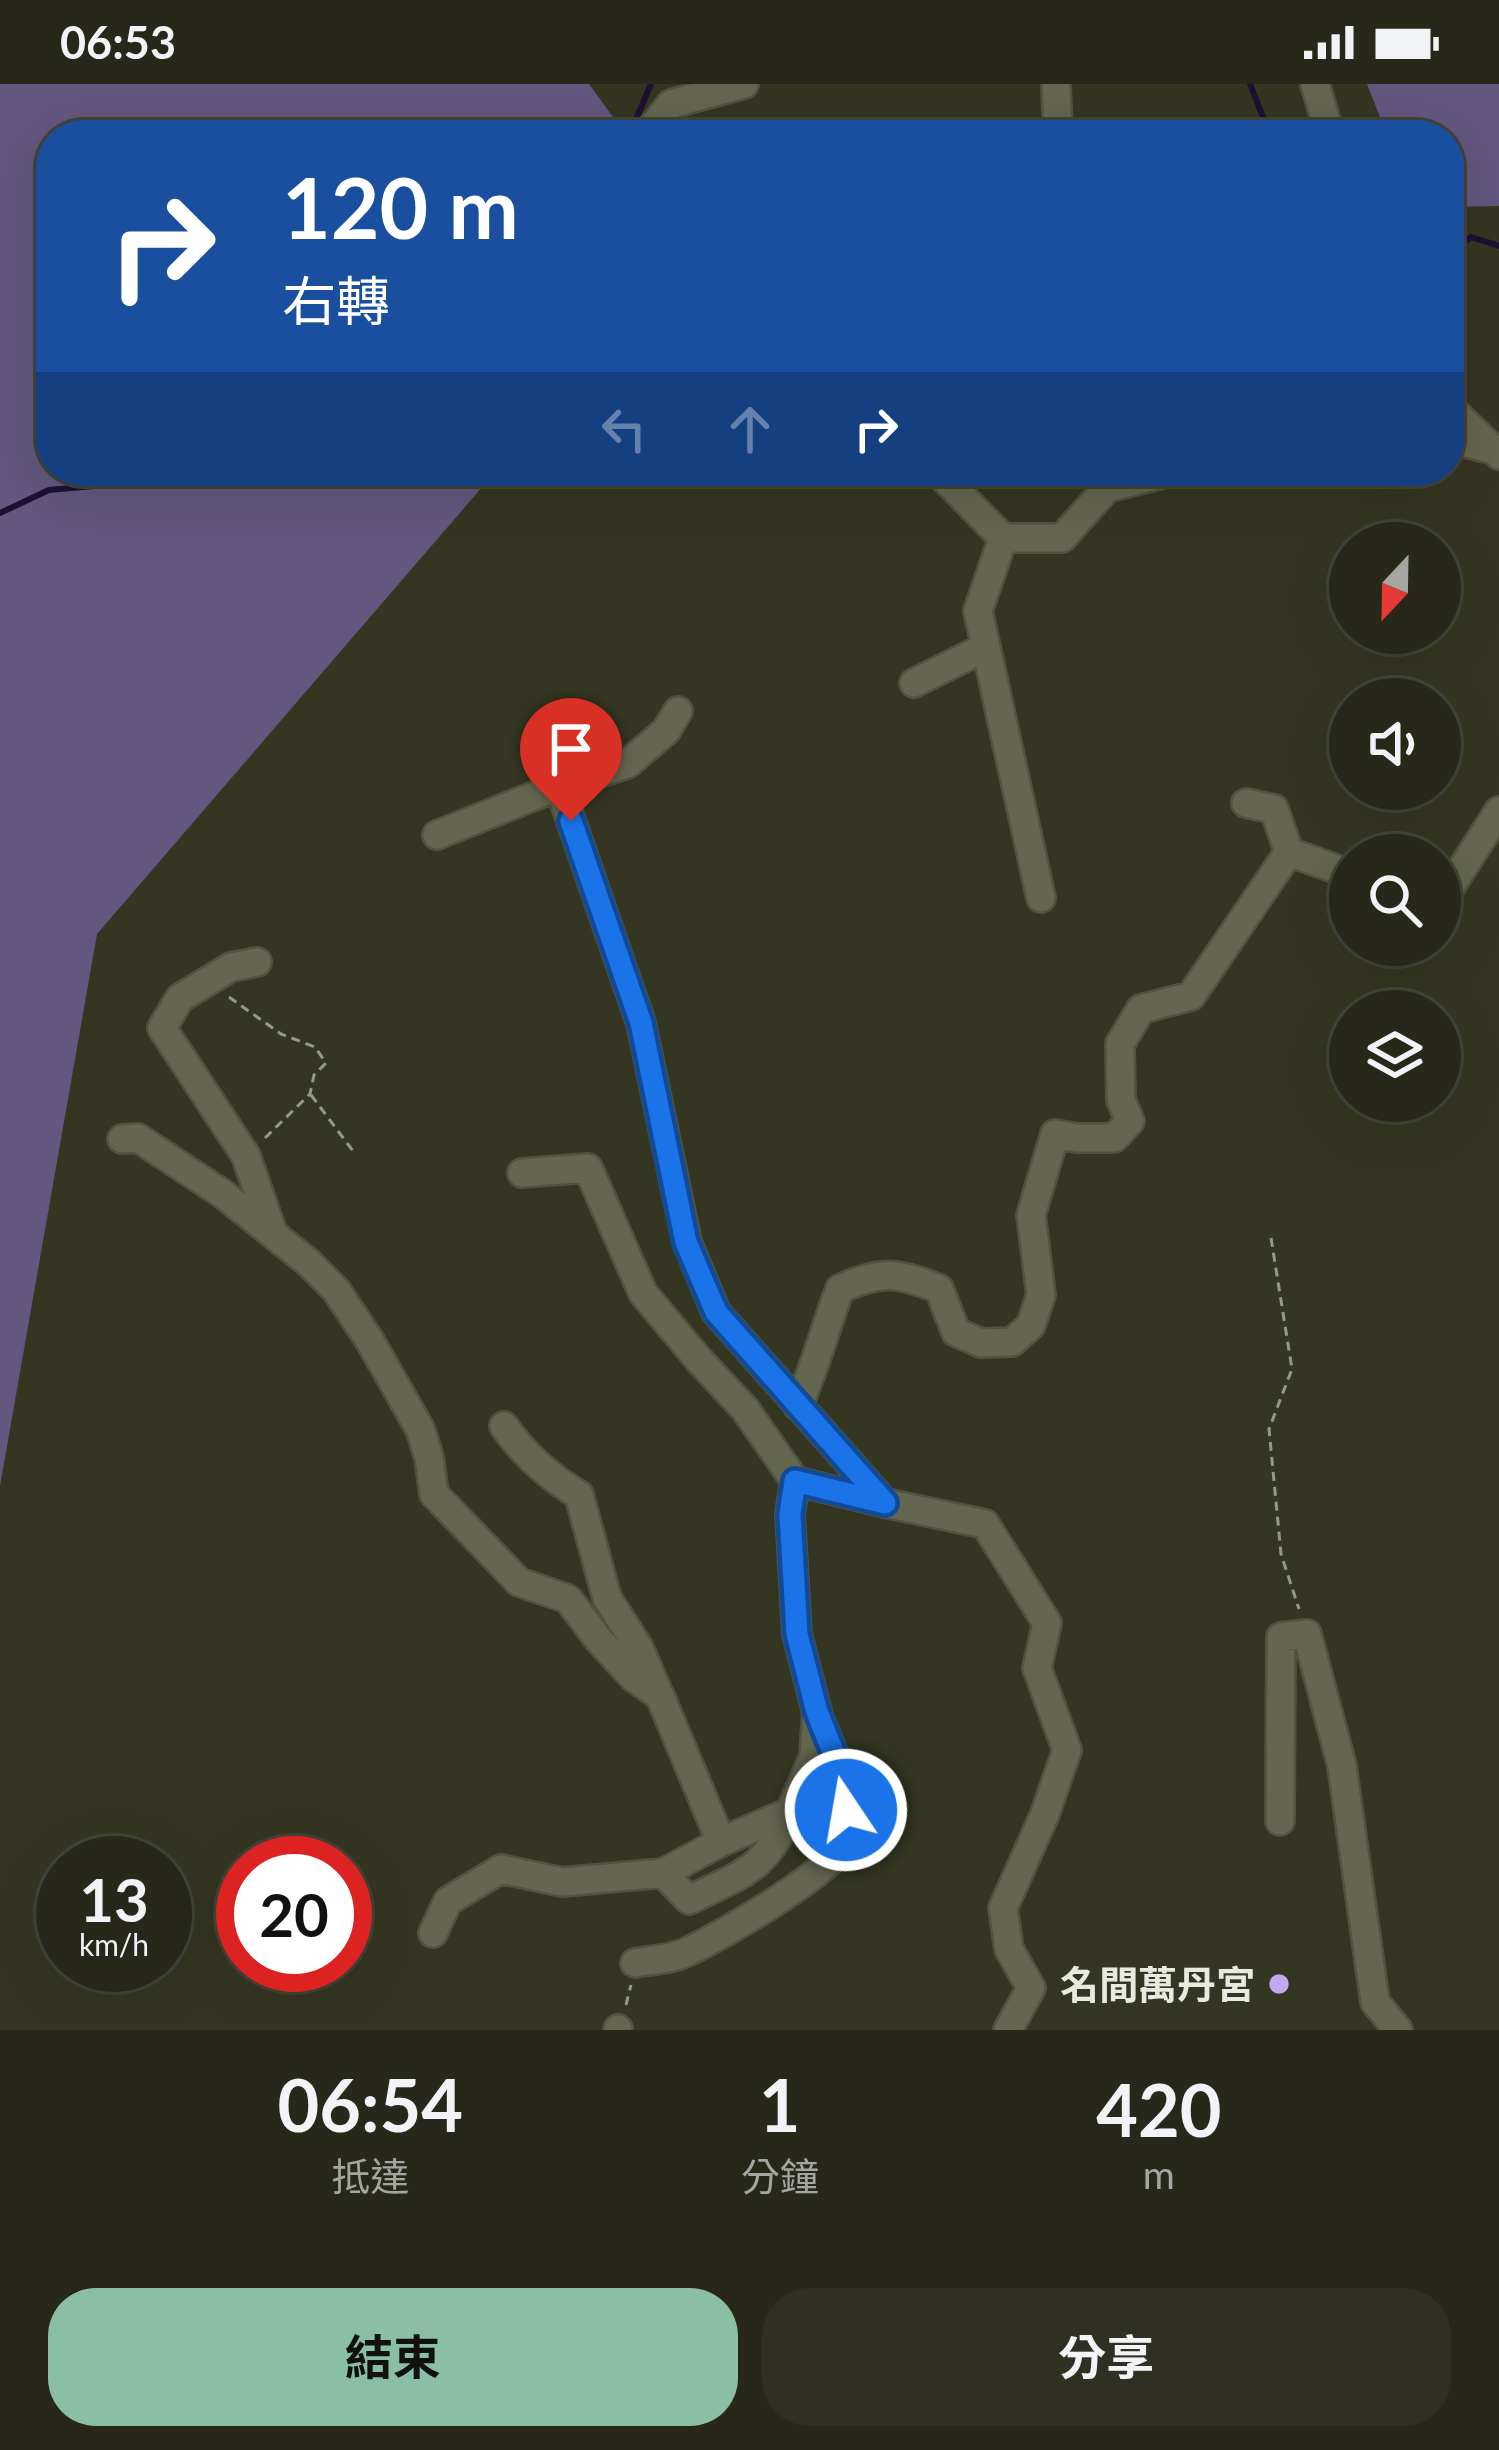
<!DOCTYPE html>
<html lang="zh-TW">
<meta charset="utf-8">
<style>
:root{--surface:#272819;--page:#2f3022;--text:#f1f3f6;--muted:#a4a6a2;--line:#434438;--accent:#8abfa5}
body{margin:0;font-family:Lato,"Noto Sans TC",sans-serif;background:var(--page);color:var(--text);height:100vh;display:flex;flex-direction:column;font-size:45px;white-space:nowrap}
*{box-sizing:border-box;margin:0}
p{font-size:39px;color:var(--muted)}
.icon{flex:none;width:66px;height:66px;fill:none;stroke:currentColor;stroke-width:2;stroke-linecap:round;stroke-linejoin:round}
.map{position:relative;height:1946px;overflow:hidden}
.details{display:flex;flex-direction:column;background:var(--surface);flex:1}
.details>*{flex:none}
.top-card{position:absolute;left:36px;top:36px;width:1428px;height:366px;border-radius:48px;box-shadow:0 12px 48px #0002,0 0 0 3px var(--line);background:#1a4fa0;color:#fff;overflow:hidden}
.needle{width:78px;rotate:202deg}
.buttons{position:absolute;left:1329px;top:438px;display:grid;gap:24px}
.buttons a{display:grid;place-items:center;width:132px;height:132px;border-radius:50%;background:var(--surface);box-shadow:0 12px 48px #0002,0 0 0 3px var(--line);font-size:60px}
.speed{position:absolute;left:36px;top:1752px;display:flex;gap:24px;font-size:60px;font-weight:700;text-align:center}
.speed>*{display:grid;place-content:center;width:156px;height:156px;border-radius:50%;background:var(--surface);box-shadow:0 12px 48px #0002,0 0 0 3px var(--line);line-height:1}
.speed small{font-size:30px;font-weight:400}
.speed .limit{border:18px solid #d22;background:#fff;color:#111}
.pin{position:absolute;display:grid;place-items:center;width:102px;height:102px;color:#fff;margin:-123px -51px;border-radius:50% 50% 50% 0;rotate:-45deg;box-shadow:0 0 12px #0007}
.pin .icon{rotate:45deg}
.me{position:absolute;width:132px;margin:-66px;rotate:348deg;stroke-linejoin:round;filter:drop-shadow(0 0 9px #0008)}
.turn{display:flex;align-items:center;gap:42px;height:252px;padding:0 48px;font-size:54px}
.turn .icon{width:156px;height:156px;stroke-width:2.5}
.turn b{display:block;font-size:84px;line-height:102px}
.lanes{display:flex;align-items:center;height:114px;padding:0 48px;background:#0003;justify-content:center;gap:60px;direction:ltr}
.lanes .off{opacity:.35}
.eta{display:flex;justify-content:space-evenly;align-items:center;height:204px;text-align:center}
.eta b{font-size:72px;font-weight:700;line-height:84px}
.cta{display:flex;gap:24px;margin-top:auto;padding:24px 48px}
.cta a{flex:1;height:138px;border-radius:48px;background:var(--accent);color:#111;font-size:48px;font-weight:700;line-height:138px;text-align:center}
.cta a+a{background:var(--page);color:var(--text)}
.status{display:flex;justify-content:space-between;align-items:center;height:84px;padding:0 60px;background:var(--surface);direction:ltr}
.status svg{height:33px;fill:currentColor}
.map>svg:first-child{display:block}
.forest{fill:#63577f}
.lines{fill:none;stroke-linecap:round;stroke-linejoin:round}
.stream{stroke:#1d1033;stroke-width:6}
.minor-casing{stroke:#515240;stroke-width:32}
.path{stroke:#969888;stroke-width:3;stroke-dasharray:9 6;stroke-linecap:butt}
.minor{stroke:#64664f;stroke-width:27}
.route-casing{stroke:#114b97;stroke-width:30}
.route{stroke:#1a73e8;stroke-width:21}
.poi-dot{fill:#c0a8f3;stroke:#343621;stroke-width:4.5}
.labels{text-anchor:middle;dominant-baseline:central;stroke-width:12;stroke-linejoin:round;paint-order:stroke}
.poi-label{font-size:39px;font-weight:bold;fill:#e8eadd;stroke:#343621;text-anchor:end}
</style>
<div class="status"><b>06:53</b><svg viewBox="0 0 49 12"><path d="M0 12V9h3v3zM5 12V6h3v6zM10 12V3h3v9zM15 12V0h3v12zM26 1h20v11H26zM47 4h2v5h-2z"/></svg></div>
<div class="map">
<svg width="1499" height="1946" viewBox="0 0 1499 1946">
<rect width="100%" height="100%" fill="#343621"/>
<path class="forest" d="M0 0H589L626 51H51V387H496L97 850 0 1402Z
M1367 0H1499V122L1449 123V51H1387Z"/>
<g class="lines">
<path class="stream" d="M1250 0 1270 51
M578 51 583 40H634L651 0
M1449 171 1471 153 1499 162
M0 429 49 406 171 395 184 387"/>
<defs>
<path id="minor" d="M1056 0 1058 51
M1315 0 1330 51
M646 51 671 20 744 0
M1449 323 1499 371
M1449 355 1494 366
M937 387 1003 454
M914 599 986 563
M559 702 641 939 687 1158 716 1228 885 1419 985 1440 1047 1539 1037 1584 1067 1666 1045 1730 1003 1824 1009 1865 1031 1904 1008 1946
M1246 719 1274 725 1289 768
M437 751 559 702 627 680 666 647 678 627
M1041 814 978 527 1003 454H1062L1107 404 1174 387
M1440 819 1499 727
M257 878 231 883 180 914 162 944 246 1072 273 1150
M122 1055 138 1054 223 1110 309 1179 336 1206 370 1257 420 1345 429 1373 434 1410 519 1498 568 1515 599 1556 633 1593 660 1612 721 1758
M522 1089 588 1084 643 1209 699 1276 745 1325 795 1397 885 1419
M798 1322C815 1284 825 1244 840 1205 880 1186 899 1188 939 1205L956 1248 981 1259 1012 1258 1031 1241 1041 1211 1031 1131 1055 1050 1077 1054H1114L1130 1037 1121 1016 1120 960 1141 925 1191 912 1289 768 1350 790
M504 1342C524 1371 548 1392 579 1411L607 1514 639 1564 658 1608
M1280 1737 1281 1553 1307 1550 1342 1682 1375 1918 1398 1946
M663 1789 689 1816C742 1790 766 1786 790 1728
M433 1849 448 1817 501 1785 562 1798 663 1789 721 1758 790 1728 814 1672 817 1628 797 1550 790 1430 795 1397
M635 1879C652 1876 674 1875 689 1867 719 1853 842 1783 847 1754 853 1712 836 1675 820 1637
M618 1945V1946"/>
</defs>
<use href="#minor" class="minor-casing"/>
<path class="path" d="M229 913 281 950 315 963 326 979 314 991 310 1010 265 1054
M311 1011 356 1071
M1271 1154 1292 1285 1269 1345 1281 1470 1299 1525
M626 1921 631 1901"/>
<use href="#minor" class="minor"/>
</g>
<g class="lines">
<defs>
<path id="route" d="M571 737 641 939 686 1158 716 1228 885 1419 795 1397 790 1430 797 1550 817 1628 844 1695 846 1726"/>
</defs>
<use href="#route" class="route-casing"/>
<use href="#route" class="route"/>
</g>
<circle class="poi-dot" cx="1279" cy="1900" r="12"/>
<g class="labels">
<g class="poi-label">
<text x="1255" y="1900">名間萬丹宮</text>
</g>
</g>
</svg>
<div class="buttons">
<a><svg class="needle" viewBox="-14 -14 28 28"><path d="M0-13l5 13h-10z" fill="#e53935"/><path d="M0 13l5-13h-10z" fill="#a4a6a2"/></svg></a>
<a><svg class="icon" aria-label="sound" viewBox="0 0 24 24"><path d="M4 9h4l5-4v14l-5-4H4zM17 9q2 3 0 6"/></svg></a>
<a><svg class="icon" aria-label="search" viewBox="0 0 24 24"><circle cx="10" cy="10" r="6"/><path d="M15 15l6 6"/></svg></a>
<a><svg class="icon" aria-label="layers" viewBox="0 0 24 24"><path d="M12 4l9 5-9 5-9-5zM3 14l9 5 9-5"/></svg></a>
</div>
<div class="speed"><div>13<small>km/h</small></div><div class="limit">20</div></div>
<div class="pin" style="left:571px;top:737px;background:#d93025"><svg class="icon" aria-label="arrive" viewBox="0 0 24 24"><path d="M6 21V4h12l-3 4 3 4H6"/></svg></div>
<svg class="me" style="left:846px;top:1726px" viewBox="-20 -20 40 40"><circle r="17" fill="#1a73e8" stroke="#fff" stroke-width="3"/><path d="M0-11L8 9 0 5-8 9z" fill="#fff"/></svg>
<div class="top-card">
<div class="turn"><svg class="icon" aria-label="right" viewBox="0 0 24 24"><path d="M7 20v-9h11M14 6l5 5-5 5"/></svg><div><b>120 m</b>右轉</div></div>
<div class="lanes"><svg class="icon off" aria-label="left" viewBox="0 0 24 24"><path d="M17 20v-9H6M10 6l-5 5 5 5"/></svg><svg class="icon off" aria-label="ahead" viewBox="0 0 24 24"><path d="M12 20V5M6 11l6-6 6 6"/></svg><svg class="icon" aria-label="right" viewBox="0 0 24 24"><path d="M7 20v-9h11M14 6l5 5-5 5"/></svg></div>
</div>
</div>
<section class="details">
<div class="eta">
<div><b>06:54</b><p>抵達</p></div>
<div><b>1</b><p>分鐘</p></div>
<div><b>420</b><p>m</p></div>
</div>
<div class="cta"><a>結束</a><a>分享</a></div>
</section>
